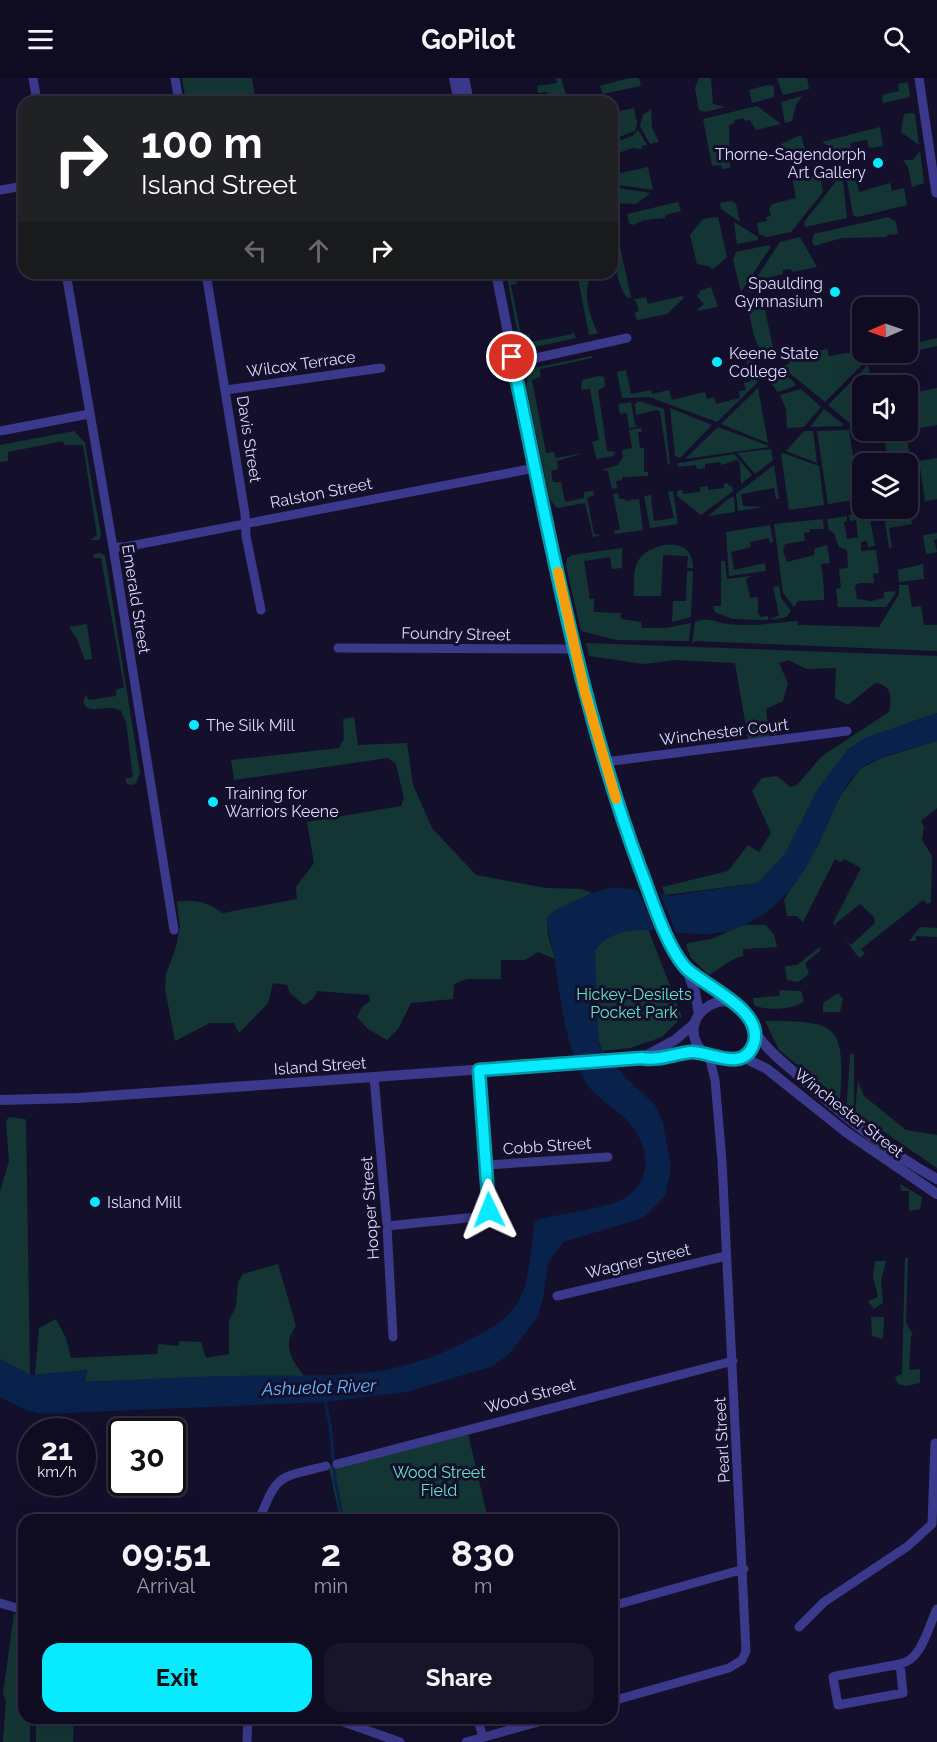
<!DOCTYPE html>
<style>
:root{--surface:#0f0c21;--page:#18152a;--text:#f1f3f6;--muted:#9b9ba5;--line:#2f2c3f;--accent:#07eaff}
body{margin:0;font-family:Raleway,sans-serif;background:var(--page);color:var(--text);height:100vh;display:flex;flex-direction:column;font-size:22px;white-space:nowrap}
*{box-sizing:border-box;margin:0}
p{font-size:20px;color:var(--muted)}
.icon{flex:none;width:33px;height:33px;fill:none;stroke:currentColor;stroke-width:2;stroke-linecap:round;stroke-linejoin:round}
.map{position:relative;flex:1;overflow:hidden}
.panel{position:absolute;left:18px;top:1436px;width:600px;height:210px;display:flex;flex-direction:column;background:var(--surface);border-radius:18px;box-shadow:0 6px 24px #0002,0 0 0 2px var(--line)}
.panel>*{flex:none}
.hud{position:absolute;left:18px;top:18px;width:600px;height:183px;border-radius:18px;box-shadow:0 6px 24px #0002,0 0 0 2px var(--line);background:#202124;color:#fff;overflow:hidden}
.needle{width:39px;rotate:268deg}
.fabs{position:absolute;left:852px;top:219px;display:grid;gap:12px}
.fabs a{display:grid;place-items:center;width:66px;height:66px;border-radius:12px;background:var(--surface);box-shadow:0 6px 24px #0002,0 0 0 2px var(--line);font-size:30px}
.speed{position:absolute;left:18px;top:1340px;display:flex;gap:12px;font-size:30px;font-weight:700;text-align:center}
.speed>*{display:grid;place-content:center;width:78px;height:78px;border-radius:50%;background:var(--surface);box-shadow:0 6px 24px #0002,0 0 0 2px var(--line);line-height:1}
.speed small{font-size:15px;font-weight:400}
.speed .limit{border:3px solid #111;border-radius:9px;background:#fff;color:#111}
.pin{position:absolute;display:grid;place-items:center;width:51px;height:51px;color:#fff;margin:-26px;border:3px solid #fff;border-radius:50%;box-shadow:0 2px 6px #0007}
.me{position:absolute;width:66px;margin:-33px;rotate:358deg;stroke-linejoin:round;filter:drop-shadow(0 0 4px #0008)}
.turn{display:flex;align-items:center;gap:21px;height:126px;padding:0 24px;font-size:27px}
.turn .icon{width:78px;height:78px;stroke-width:2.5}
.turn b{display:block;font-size:42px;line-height:51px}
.lanes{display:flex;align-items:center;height:57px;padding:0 24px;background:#0003;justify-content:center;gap:30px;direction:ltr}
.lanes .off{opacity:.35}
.eta{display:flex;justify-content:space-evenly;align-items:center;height:102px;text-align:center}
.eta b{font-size:36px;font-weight:700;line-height:42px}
.action{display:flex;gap:12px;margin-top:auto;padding:12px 24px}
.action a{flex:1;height:69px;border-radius:18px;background:var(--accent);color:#111;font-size:24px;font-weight:700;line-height:69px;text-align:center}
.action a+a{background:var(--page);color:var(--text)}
header{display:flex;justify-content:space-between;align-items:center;height:78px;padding:0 24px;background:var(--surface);font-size:27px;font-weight:700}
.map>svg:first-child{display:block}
.green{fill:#133634}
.water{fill:#09224c}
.pier{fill:#14102c}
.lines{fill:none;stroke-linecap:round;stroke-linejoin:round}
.stream{stroke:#09224c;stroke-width:3}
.minor{stroke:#3b398c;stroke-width:9}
.tertiary{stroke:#3b398c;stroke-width:10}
.route-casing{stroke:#0598a6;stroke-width:15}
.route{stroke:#07eaff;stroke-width:10}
.slow{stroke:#f59e0b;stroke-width:10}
.poi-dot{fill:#07eaff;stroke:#14102c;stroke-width:2}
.labels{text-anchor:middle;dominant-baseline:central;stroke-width:6;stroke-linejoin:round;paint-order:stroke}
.poi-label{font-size:16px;fill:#dedbff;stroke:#14102c;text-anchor:start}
.street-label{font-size:16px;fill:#dedbff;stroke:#14102c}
.park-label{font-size:16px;fill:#60e6c2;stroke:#14102c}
.water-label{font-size:18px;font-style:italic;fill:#69bcff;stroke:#14102c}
</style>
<header><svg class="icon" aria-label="menu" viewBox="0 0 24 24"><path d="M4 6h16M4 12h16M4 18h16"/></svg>GoPilot<svg class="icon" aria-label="search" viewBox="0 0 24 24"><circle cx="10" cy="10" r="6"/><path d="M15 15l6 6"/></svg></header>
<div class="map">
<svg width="937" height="1664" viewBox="0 0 937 1664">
<rect width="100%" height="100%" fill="#14102c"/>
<path class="green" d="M182 0H252L255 19 273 16 274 24H186Z
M556 0H561L568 24H563L562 19 548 22 547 14 538 15 537 8 557 5Z
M630 0H639L641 8 603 16 600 8 595 9Z
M699 0H711L713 26 725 29 705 34 699 32 695 10Z
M777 0H807L809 11 783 17Z
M908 4 910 19 883 25 882 17 899 13 898 6Z
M768 7 774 8V19L752 25 749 12Z
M802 18 796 27 792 43 785 45 781 24Z
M757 28 781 46 756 52 750 42 745 43 744 40 734 42V45L729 47 730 90 722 91 721 87 712 88 703 41Z
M634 30 637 45 635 53 614 61 612 35Z
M651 31 652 50 659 64 650 66 640 48 643 37Z
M913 35 915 37 919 67 901 54 904 36Z
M880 49 883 68 869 70 867 62 850 65 853 84 822 64Z
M638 52 647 67 642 68V71L633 70 615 76 614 64 633 58Z
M801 57 805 71 783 76 781 66Z
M920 73 924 105 912 109 908 89 903 82H913Z
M648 89 653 112 612 106V97Z
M850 90 855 93 859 114 890 105 892 113 904 110 907 127 858 139 853 137 846 96Z
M820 97 823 114 791 154 766 159 759 156 757 145 767 143 766 139 771 138 769 131 772 126 796 120 793 103Z
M838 101 841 100 843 103 847 140 805 149 804 144Z
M612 109 651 115 636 126 612 125Z
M732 123 736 126 740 144 721 131 720 125Z
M678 124 681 133 665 137V140L644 142 633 147 629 145 627 136Z
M718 139 727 179 712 192 711 189 697 186 690 157 703 141Z
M888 139 896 144 898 156 887 157V159L842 160 814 168 812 163 814 156Z
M734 144 758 159V162L737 166Z
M617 155 631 219 628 220C617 211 612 171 612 157Z
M800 159 817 189 792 194 791 191 783 192V196L758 202 760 213 747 214 780 164Z
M770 167V170L741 214 733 182 736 174Z
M506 195 516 200 517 206 511 207 521 257 529 256 531 264 573 256 572 251 576 260 521 272Z
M577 195 589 204C583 217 591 243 598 255L589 257Z
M711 209 718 229 696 233 704 226 696 217 700 216 699 213Z
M682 218 684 220 667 236 638 242 636 240 635 234 639 233 636 223 632 222 646 219 648 226Z
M762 218 774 274 772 281C752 275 751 238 747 221Z
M937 260V268L903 276 896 275 908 274V267Z
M827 271 829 278 860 273 866 283 825 324 781 288 789 286 788 280Z
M592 278V280L540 291V299L532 302 546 375 554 374 556 380 584 375 557 383 558 391 551 393 553 404H561L565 424 584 420V414L593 413 594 417 587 420 594 456 601 457 593 459 585 425 557 430 550 422 526 308 529 291Z
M752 278 757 305 717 344 649 319 622 320 617 294 626 292 631 316 651 312 652 316 669 312 672 322 705 314 707 321 714 319 716 326 740 320 739 313 746 312 744 305 751 303 746 279Z
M868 287 872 307 862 308V340L856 342 852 347 828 327Z
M778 291 795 305V308L778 314 769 302Z
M599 298 604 299 605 309 598 312 607 373 615 374 613 378 597 381 592 364 599 362 590 311 581 312 582 302Z
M758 310 768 365 721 346Z
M937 310V347L908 352V316Z
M801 311 821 329 804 349 787 350 786 331 780 317Z
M639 323 664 331 670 386 668 387 660 334 657 332 636 337 635 326Z
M631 324 635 347 638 349 629 350 627 335 620 336 618 326Z
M670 330 712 347 680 380 675 378Z
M824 331 843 346V348L810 349Z
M718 349 769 368V369L685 381Z
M641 350 642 354H638L640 370H644V394H648V398L622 399V402L616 403 617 410 612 411 608 393 601 392 618 387 623 379 622 372 632 370 629 352Z
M849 352 859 416 854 422 828 426 817 353Z
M74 353 85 365 101 458 99 462H90L97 457 83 367H64L63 363 8 374V383L0 384V367Z
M804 353H813L817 385 786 373Z
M889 353H906L909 373 887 377 885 365Z
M771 371 773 382 755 396 737 375Z
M783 375 819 388 824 427 789 432 781 376Z
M734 376 752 397 741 406 740 385 737 382 721 387 720 384 705 386V390L697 391 696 387 678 389V385Z
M937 380V421L925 423 919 383Z
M774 387 779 421H776L774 410 741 416 743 428 764 429 738 433 736 416Z
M728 405 729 408H732L733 413 701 437 677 418V413L682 412 683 416 700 414V409L708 408V412L724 410V406Z
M673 413 678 446 650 450 644 418 652 417 651 421 654 443 674 440 668 414Z
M618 415 619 421H625V423L639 421 643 452 614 456V453L620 451 613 416Z
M731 419H734L735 434 708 438Z
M909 426 912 446 889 450 892 470H889L883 431 908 430Z
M869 435 875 468 868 469 867 463 861 464V473L876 472 879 495 873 496 874 505H859L855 508 857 521 871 523 884 520V514L895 513V516L886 529H838L836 511 841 510 839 491 848 490 847 472 839 469 834 455 829 452 827 441 847 438V443L844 444 847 461 858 459 856 442 850 443 849 437Z
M823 441 824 451H810V454L804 455 805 463 785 466 783 473 787 484 814 477V471L827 467 830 485 821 486C823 499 824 507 824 522L798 523 794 529 783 515 774 446Z
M770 447 773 464 770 465 769 460 750 464 751 469 731 474 734 492 765 485 766 493 729 498 726 454Z
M937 455V461L934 462 937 474 926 476 923 457Z
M665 467C682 465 693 472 693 490H687L688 478 663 477 661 518H634C634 492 631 475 665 467Z
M622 470V490L612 491 610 479 584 483 590 521H594V534L621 535V541L641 544 642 550H666L691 545 689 563 617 562 581 553 566 488 567 480 572 477Z
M101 475 105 478 140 695 136 705 132 707 127 706 125 701 133 699 126 644 121 633C110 625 97 635 86 629L83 623 86 617 89 622 116 618V612L124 609 101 480H93L94 476Z
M721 483H725L727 501 751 498 746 501 750 520 758 519V535L761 539 768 538V542L732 541 715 534 713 528H721Z
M923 486 924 501 899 504 898 492Z
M687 493H693L691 539 672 544 673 523H686Z
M899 507H908L912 529 921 528 924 547H937V573L695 563 692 566 695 544C707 538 715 544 727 546 751 549 773 545 797 543L798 547 879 549 899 516Z
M779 508 781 520 791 533 786 539 770 542 779 537 773 509Z
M87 546 92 581 85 582 77 561 69 549Z
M586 565 937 578V635L865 660 818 711 785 776 758 805 665 817 662 809 728 793 748 767 759 774 771 755 752 713 762 700 777 698 790 709 797 707 822 678 889 634C892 619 892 607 875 605L848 627 835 620 836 590 807 591 788 582 779 585 788 605 783 623 766 631 769 659 748 661 735 585 675 582 644 586 589 578Z
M354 639 358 667 407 665 413 707 432 750 476 797 546 810 581 811 592 815 556 832 547 840 548 857 555 881 538 874 525 882H501V901H467L454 906 453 921 411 925 398 951 387 962 368 951 357 939 362 929 370 923 369 917 317 913 314 920 304 927 290 915 287 907 273 905 268 925 239 955 234 945H210L175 963 165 911 166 896 176 869 180 849 177 824C197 821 206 824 223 835L297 821 296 809 314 785 307 744 401 728 404 720 396 686 388 680 234 702 231 682 339 670 344 661 343 641Z
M937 663V730L921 743 924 749 922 762 932 778 931 824 927 826 923 822 861 871 865 876 859 880 845 861 851 867 875 845 874 839 860 826 835 846 839 852 833 845 861 790 844 781 841 784 835 781 803 844 797 838H787L784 822 817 769 839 720 860 691 881 680Z
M743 847H766L774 857 777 869 743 871V878C731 880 720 891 709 897L691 880 686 867 688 865 711 861Z
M920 849 937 850V859L916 858V863H909Z
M648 851 682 939 662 959 630 970 602 973 597 957 587 887 606 853Z
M820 869V873L805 885 809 896 798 904 787 902 785 888 797 887Z
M780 912 801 913 804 923C794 932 765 933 754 927L753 920 779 918Z
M838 915 843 921 840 934H823V925Z
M765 943C838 943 845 946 840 1021L779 972Z
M854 975V1026L852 1033 847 1028V1023L850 977Z
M858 1003 864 1018 906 1052 937 1057V1090L855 1034Z
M9 1039 25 1041 26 1044 30 1297 0 1281V1113L9 1083 6 1043Z
M900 1106 922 1119 920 1131 909 1133V1113H901Z
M905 1180H908L906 1244 913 1257 911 1258 909 1292 920 1291V1305L906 1308 898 1306 895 1299 902 1296Z
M875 1183H886L881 1203 883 1225 874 1231 868 1223 878 1219 873 1198Z
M278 1186 296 1248C282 1267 291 1281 304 1298H229L85 1304 87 1292 35 1297 39 1250 56 1241 66 1260 71 1280 157 1276 158 1266 179 1268V1263L201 1264 206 1280 229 1276V1242L236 1229 238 1204 243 1196Z
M871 1239H884L883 1261 872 1258Z
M468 1356 488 1441H340L329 1389Z
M14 1535 24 1538V1640H30V1664H3L6 1623 3 1616Z
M36 1640H74L73 1664H36Z"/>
<path class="water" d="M937 635V663C915 671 877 676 860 691 846 704 837 725 829 742 810 785 796 817 754 842 741 850 723 855 707 856 671 858 620 838 595 873L599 968 627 1001 655 1027 663 1045 671 1090 665 1118 643 1140 563 1164 548 1185 543 1220 538 1238 509 1276 493 1288 406 1314 325 1324 43 1336 28 1333 0 1319V1281L30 1297 87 1292 85 1304C133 1302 180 1299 227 1298 320 1295 384 1308 471 1261 489 1252 510 1240 520 1221 528 1205 533 1164 534 1145L539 1141C557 1137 610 1129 623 1121 657 1101 648 1063 625 1040 611 1027 591 1017 583 999 565 964 561 923 555 885 553 869 548 856 547 840L556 832 592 815 616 809 670 818 758 805 785 776 818 711 848 671 865 660Z"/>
<path class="pier" d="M637 810 659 813 677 857 656 856Z"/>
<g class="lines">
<path class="stream" d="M325 1322 330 1346 335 1401 343 1442
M384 1640V1641"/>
<path class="minor" d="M33 0 37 24
M175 0 179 24
M919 0 936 115
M0 112 24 108
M66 195 115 481 174 852
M206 195 245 436 246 458 261 532
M207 197 221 195
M513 285 627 260
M226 312 381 290
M0 353 89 336
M113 469H125L535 390
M338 570 574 571
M605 684 847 653
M374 999 387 1148 393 1259
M487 1087 608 1079
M387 1148 487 1138 489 1126 479 992
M557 1218 726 1178
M337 1386 733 1283
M259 1442C278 1395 278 1400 326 1388
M0 1525 24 1532
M612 1528 744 1491
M799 1549 824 1524 908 1468 932 1446 935 1365
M900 1586 903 1615 838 1627 833 1599 836 1598 900 1586C922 1582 928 1549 937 1531
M612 1623 729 1590 742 1582 746 1573 722 1083 715 1002 709 978
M332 1640 400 1664
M477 1640 483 1659
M247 1664 248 1640
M466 1664 553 1640"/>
<path class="tertiary" d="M454 0 459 24
M464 0 469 24
M496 195 535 390 592 640 631 764 671 865 686 890 695 914 699 936
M686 890 731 924
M723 923C735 925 743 929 749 940 773 980 713 997 697 966 686 944 703 926 723 923Z
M755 954C768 974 787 987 804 1003 846 1040 888 1074 937 1101
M743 979 767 991 846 1054 937 1116
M642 980 675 962 695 945
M0 1022 78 1020 642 980C663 983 683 974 705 975"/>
</g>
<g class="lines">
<defs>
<path id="route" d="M489 1132 479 992 642 980C659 983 673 976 691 974 710 973 744 996 754 965 764 931 703 908 685 889 665 866 651 818 640 790 579 625 548 451 512 279"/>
</defs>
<use href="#route" class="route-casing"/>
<use href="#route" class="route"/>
<path class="slow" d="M558 494 585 615 616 721"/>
</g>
<g class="poi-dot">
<circle cx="878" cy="85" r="6"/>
<circle cx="835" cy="214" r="6"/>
<circle cx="717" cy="284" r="6"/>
<circle cx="194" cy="647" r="6"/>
<circle cx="213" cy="724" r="6"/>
<circle cx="95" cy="1124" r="6"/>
</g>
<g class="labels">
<g class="poi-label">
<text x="866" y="76" text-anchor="end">Thorne-Sagendorph<tspan x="866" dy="18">Art Gallery</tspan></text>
<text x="823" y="205" text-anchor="end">Spaulding<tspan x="823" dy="18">Gymnasium</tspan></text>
<text x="729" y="275">Keene State<tspan x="729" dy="18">College</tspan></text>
<text x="206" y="647">The Silk Mill</text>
<text x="225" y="715">Training for<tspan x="225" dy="18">Warriors Keene</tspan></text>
<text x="107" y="1124">Island Mill</text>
</g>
<g class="street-label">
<text transform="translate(301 286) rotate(-8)">Wilcox Terrace</text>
<text transform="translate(249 361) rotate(81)">Davis Street</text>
<text transform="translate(321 415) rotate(-11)">Ralston Street</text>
<text transform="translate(136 521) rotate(81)">Emerald Street</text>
<text transform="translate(456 556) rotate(1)">Foundry Street</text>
<text transform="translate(724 654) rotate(-7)">Winchester Court</text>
<text transform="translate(320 988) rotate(-4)">Island Street</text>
<text transform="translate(849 1035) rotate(38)">Winchester Street</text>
<text transform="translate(547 1068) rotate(-4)">Cobb Street</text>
<text transform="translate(370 1130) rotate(-94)">Hooper Street</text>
<text transform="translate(638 1183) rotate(-13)">Wagner Street</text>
<text transform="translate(530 1318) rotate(-15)">Wood Street</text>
<text transform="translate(722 1362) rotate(-93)">Pearl Street</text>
</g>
<g class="park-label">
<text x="634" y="916">Hickey-Desilets<tspan x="634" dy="18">Pocket Park</tspan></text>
<text x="439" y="1394">Wood Street<tspan x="439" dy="18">Field</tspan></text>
</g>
<g class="water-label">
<text transform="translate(319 1309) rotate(-2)">Ashuelot River</text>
</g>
</g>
</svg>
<div class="fabs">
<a><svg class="needle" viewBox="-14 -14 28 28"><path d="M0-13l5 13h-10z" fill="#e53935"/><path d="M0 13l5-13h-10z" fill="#9b9ba5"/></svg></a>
<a><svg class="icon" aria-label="sound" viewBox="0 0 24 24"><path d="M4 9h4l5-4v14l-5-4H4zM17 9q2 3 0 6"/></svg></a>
<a><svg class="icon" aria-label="layers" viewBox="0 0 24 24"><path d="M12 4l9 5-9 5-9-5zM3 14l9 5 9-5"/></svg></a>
</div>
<div class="speed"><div>21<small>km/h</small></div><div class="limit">30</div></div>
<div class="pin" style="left:512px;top:279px;background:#d93025"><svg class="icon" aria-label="arrive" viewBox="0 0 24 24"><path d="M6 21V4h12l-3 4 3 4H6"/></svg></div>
<svg class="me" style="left:489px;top:1132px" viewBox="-20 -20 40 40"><path d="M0-17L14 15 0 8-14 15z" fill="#07eaff" stroke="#fff" stroke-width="4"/></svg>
<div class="hud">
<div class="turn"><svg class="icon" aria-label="right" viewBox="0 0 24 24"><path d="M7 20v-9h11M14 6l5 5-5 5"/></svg><div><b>100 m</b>Island Street</div></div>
<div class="lanes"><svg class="icon off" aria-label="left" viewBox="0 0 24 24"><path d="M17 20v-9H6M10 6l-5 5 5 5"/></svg><svg class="icon off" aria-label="ahead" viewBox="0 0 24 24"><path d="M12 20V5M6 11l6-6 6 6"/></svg><svg class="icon" aria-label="right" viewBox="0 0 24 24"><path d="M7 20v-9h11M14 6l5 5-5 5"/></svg></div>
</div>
<section class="panel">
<div class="eta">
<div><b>09:51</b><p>Arrival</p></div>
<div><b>2</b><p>min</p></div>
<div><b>830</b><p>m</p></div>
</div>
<div class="action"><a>Exit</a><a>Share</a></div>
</section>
</div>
